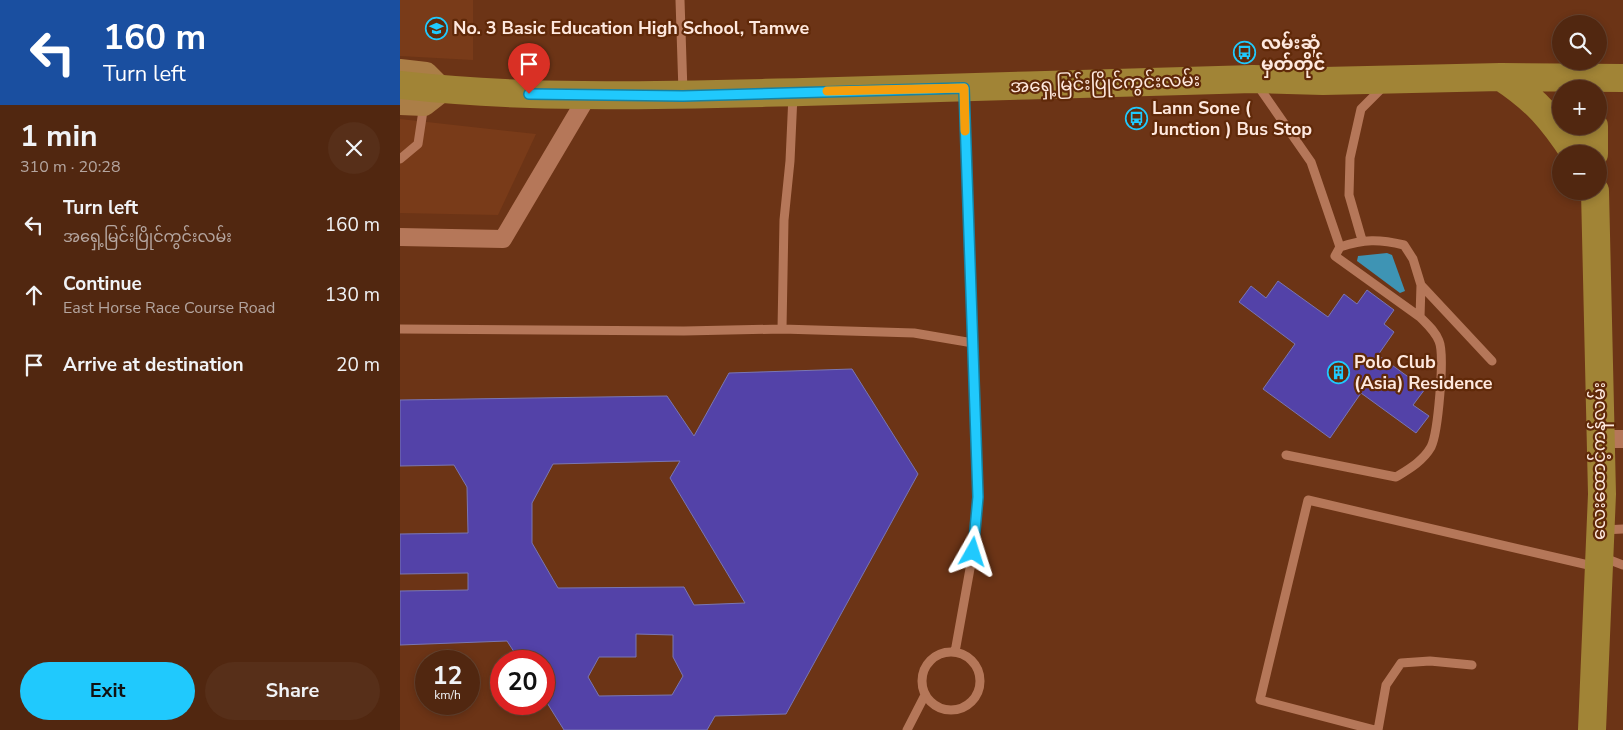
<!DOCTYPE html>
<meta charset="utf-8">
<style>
:root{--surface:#512710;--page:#572f19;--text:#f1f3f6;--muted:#b4a59f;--line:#674430;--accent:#20c9fd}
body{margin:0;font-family:"Nunito Sans","Noto Sans Myanmar",sans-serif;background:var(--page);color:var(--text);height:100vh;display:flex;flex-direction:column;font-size:19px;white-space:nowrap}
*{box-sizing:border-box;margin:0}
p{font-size:16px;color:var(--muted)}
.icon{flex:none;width:28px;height:28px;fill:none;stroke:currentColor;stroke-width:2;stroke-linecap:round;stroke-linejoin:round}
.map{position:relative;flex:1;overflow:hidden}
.panel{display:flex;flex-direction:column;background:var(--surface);width:400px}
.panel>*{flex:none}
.hud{background:#1a4fa0;color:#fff;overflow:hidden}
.fabs{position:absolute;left:1152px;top:15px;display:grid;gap:10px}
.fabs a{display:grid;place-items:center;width:55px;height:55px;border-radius:50%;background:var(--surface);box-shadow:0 2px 8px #0003,0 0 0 1px var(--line);font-size:25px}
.speed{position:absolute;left:15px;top:650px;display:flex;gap:10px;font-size:25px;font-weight:700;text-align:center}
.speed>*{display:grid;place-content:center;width:65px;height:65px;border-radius:50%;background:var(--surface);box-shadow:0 2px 8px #0003,0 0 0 1px var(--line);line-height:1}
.speed small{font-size:12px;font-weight:400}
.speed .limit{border:8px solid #d22;background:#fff;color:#111}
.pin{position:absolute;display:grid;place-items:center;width:42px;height:42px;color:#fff;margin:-51px -21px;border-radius:50% 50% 50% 0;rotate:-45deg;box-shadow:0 0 5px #0007}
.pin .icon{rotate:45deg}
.me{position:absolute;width:55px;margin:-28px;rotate:6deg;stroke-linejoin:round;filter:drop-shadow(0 0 4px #0008)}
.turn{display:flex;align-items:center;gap:18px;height:105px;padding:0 20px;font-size:22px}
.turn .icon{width:65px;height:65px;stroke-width:2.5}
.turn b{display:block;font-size:35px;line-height:42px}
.round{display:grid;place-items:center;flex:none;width:52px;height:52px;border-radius:26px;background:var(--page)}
.head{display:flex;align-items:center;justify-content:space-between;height:85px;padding:0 20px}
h1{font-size:30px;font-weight:700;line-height:38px}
.action{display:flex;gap:10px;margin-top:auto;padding:10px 20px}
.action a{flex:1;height:58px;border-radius:30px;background:var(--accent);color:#111;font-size:20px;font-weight:700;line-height:58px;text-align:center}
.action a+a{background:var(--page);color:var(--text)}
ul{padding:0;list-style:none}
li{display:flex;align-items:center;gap:15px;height:70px;padding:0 20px}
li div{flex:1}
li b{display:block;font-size:19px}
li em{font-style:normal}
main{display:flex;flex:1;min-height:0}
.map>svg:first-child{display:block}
.built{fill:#793b19}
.water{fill:#3e94b4}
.building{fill:#5342a8;stroke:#7a76b2;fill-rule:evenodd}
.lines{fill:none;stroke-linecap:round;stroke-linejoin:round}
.service{stroke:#b57759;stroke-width:9}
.minor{stroke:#b57759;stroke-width:18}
.secondary{stroke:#ab7e47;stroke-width:24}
.primary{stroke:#a18436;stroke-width:28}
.route-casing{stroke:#1583a4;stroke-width:12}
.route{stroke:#20c9fd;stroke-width:9}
.slow{stroke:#f59e0b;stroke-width:9}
.labels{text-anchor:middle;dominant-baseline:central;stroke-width:4.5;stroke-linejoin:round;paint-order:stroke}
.poi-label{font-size:18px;font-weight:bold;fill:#fee8de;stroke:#602909;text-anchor:start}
.street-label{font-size:18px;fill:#fee8de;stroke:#602909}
</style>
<main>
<section class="panel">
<div class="hud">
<div class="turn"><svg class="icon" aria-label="left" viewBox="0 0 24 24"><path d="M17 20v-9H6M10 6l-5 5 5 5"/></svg><div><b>160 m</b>Turn left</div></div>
</div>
<div class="head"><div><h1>1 min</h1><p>310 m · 20:28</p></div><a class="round"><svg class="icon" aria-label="close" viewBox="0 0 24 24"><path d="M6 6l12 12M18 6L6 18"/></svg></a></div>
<ul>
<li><svg class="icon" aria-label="left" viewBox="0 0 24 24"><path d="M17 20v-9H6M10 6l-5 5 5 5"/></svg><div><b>Turn left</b><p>အရှေ့မြင်းပြိုင်ကွင်းလမ်း</p></div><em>160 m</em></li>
<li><svg class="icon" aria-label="ahead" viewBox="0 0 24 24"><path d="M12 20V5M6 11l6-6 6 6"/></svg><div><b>Continue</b><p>East Horse Race Course Road</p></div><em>130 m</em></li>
<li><svg class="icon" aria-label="arrive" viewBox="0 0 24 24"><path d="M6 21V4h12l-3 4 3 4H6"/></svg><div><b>Arrive at destination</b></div><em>20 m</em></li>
</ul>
<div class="action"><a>Exit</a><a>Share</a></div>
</section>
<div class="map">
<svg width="1223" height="730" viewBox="0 0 1223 730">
<rect width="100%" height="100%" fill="#6c3416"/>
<path class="built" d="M0 0H73V60L0 56Z
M0 119 136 134 98 215 0 213Z"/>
<path class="water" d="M987 253 992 255 1005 291 1000 293 957 261 958 256Z"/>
<path class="building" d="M878 281 928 317 944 294 957 304 967 290 994 310 984 324 994 332 978 355 1025 389 1013 405 1029 416 1016 433 961 393 930 438 863 389 895 344 839 302 851 286 866 298Z
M452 369 518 474 386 714 315 716 307 730H164L144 698V661H120L107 641 0 645V591L68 590V573L0 574V534L68 533 67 487 54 465 0 466V400L267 396 294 436 329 373ZM280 461 270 478 345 603 294 605 284 587 158 588 132 543V503L153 464ZM236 634 273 635V657L283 676 272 695 199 696 188 677 199 657H236Z"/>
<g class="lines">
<path class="service" d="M280 0 283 92
M856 83 911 162 940 247
M0 159 18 144 24 104
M962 240 949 195 950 158 961 109 984 86
M1021 285 1020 317 935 256 940 247C964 239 979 239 1004 245L1013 259 1021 285 1092 361
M0 329 284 331 382 329 384 220 390 161 393 95
M382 329 514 333 573 343
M886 455 996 477C1009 469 1023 461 1031 447 1038 433 1045 355 1039 341 1035 331 1028 325 1020 317
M1203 530 1223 529
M1202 557 1223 565
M555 652 573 552 578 497 564 90
M522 681a29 29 0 1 1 58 0a29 29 0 1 1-58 0Z
M507 730 525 695
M975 730 860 700 908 500 1197 567
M978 730 986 685 1001 663 1030 661 1072 665"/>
<path class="minor" d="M0 237 103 239 187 97
M1201 439H1223"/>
<path class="secondary" d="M0 71 26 74 42 90 24 104 0 103"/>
<path class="primary" d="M1101 77C1136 100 1152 119 1175 154
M0 85C134 100 268 95 403 92 553 88 703 83 853 79L923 81 1101 77 1223 78
M1194 126V154
M1192 730 1202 494 1195 191"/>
</g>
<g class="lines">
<defs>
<path id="route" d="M129 94 283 96 564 88 578 497 573 552"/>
</defs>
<use href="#route" class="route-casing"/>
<use href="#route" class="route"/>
<path class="slow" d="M427 91 564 88 565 131"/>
</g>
<defs>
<symbol id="school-ring" viewBox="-11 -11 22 22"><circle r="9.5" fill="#602909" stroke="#20c9fd" stroke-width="1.5"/><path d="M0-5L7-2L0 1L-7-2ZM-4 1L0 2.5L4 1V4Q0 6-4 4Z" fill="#20c9fd"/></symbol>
<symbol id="bus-ring" viewBox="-11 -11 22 22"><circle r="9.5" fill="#602909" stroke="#20c9fd" stroke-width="1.5"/><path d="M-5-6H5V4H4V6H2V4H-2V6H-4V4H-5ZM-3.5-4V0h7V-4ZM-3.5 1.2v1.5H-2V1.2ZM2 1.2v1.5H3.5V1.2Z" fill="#20c9fd"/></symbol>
<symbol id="building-ring" viewBox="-11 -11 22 22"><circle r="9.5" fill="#602909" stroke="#20c9fd" stroke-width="1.5"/><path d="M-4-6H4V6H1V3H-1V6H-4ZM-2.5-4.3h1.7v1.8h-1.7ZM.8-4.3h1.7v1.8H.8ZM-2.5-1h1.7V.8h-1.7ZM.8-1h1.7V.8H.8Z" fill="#20c9fd"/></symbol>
</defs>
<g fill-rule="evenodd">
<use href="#school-ring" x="24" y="16" width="25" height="25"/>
<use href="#bus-ring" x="832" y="40" width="25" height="25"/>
<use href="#bus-ring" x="724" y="106" width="25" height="25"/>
<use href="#building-ring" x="926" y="360" width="25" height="25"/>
</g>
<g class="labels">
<g class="poi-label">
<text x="53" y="28">No. 3 Basic Education High School, Tamwe</text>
<text x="861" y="43">လမ်းဆုံ<tspan x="861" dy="21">မှတ်တိုင်</tspan></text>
<text x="752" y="108">Lann Sone (<tspan x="752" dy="21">Junction ) Bus Stop</tspan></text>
<text x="954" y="362">Polo Club<tspan x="954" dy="21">(Asia) Residence</tspan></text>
</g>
<g class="street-label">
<text transform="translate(705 83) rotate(-2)">အရှေ့မြင်းပြိုင်ကွင်းလမ်း</text>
<text transform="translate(1199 461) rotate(-90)">လေးထောင့်ကန်လမ်း</text>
</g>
</g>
</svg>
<div class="fabs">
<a><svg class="icon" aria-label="search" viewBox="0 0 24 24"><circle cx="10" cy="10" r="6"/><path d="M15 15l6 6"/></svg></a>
<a>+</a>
<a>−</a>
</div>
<div class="speed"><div>12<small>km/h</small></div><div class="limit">20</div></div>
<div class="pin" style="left:129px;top:94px;background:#d93025"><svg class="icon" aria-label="arrive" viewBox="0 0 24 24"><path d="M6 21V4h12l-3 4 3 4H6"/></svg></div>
<svg class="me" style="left:573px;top:552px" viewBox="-20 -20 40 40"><path d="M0-17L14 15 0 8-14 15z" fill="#20c9fd" stroke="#fff" stroke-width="4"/></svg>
</div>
</main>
